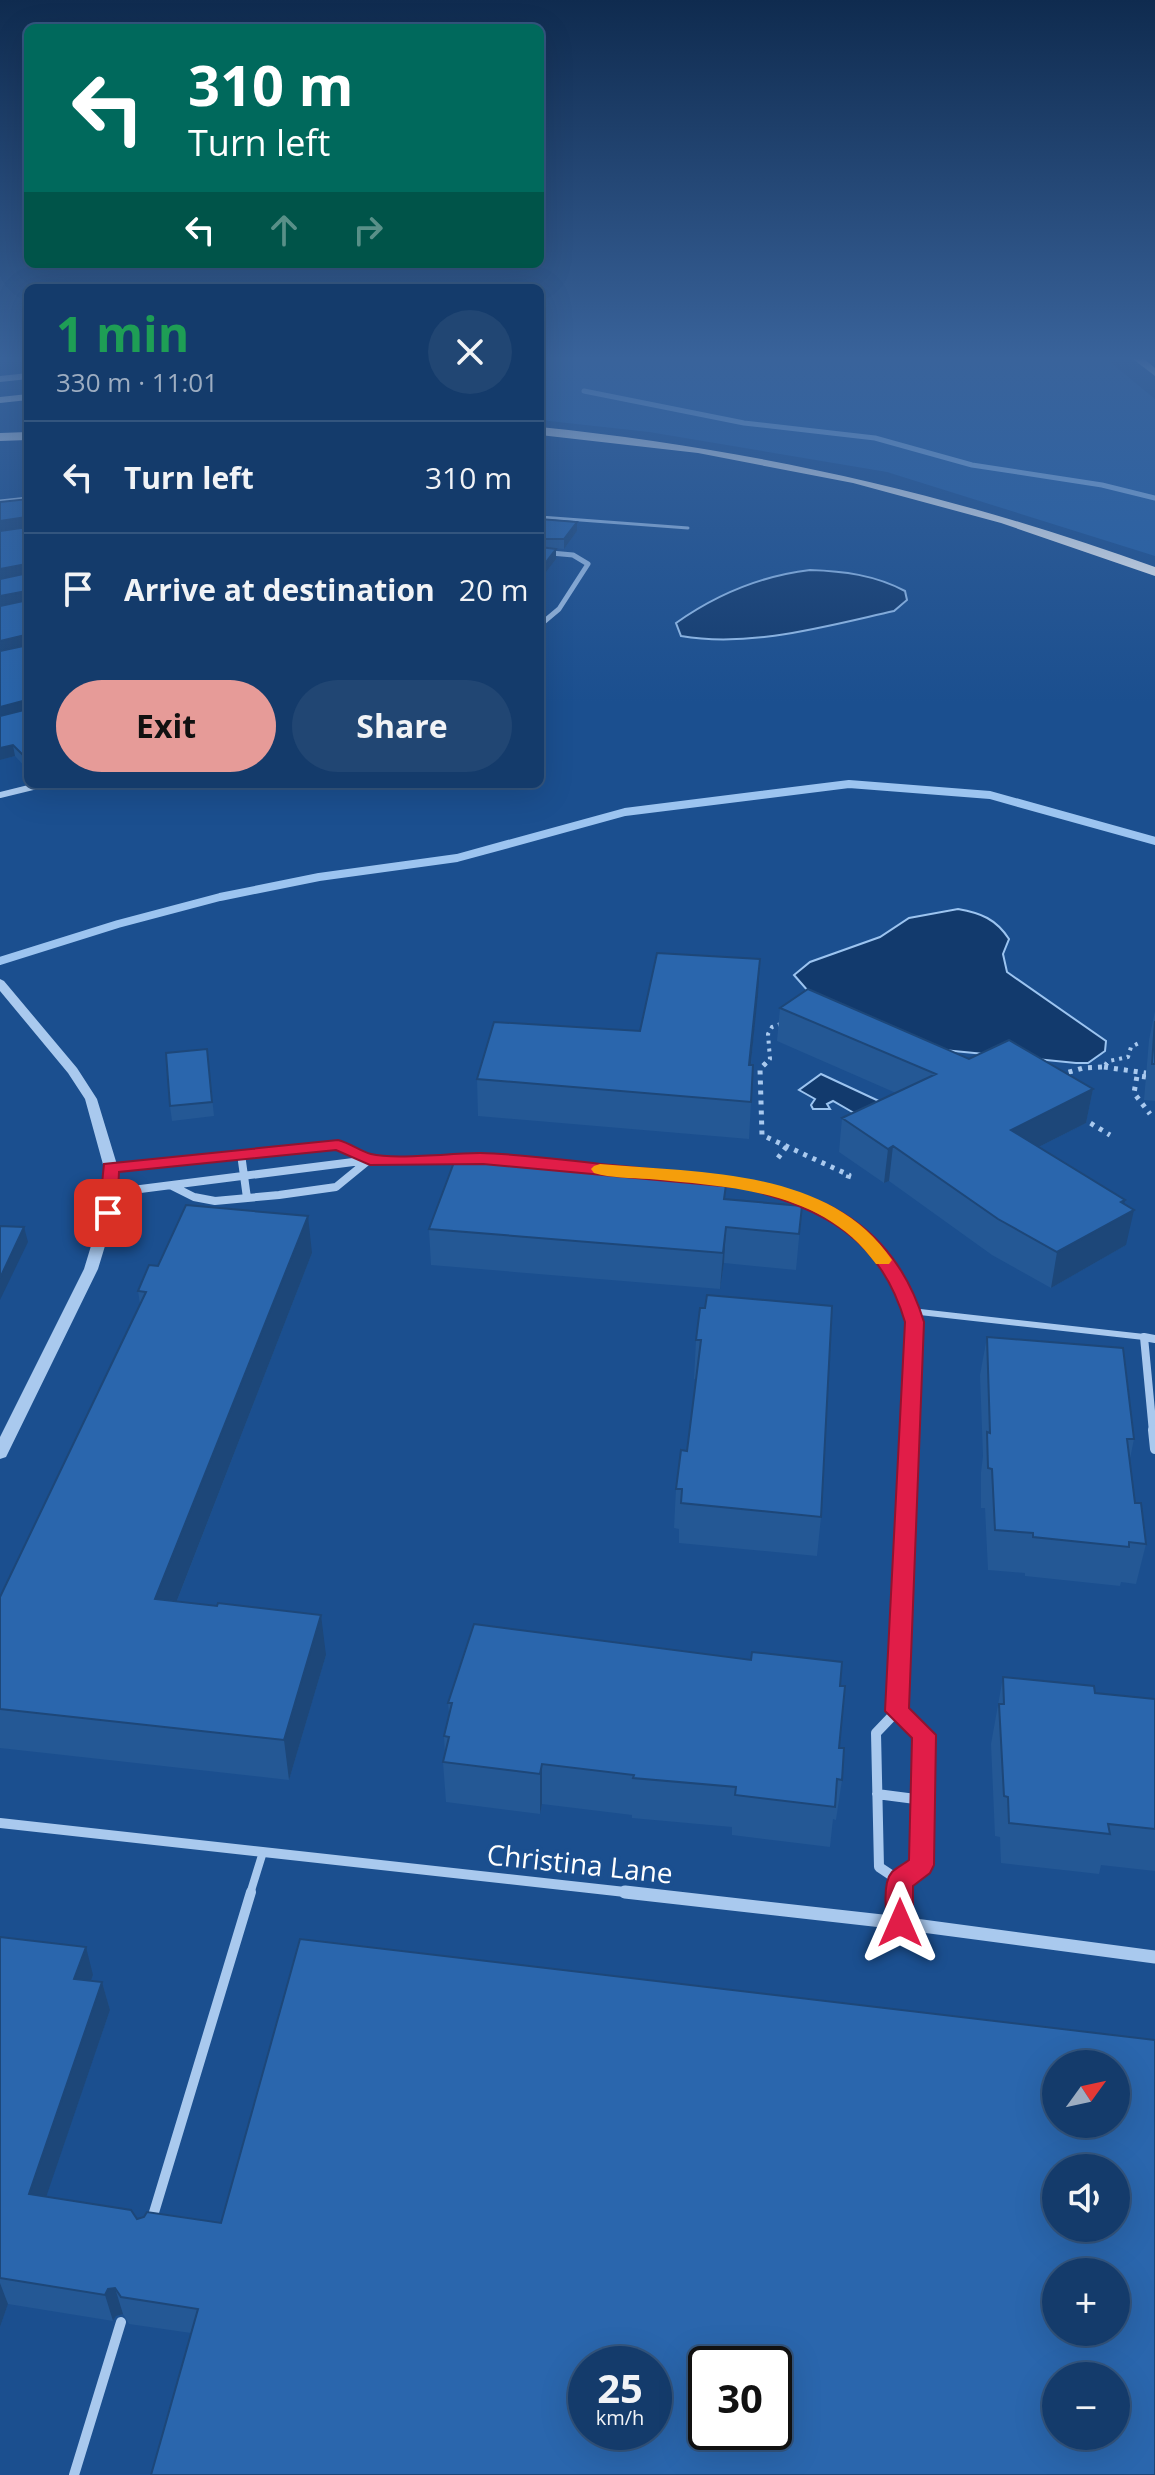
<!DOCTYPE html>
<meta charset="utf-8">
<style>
:root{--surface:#143b6b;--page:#214673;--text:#f1f3f6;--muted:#9dadc1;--line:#33557e;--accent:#e69b98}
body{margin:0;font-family:"Open Sans",sans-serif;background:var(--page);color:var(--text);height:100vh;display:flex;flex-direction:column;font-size:30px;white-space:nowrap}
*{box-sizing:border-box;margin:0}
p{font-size:26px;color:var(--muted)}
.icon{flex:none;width:44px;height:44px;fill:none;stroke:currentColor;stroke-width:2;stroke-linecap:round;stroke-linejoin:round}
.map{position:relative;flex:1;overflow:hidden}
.side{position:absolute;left:24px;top:284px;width:520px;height:504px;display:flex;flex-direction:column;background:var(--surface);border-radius:12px;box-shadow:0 8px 32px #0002,0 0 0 2px var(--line)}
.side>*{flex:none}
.hud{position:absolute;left:24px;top:24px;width:520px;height:244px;border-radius:12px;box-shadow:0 8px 32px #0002,0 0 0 2px var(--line);background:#00695c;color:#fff;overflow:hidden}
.needle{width:52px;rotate:57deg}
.fabs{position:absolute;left:1042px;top:2050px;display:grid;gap:16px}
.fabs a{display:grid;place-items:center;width:88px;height:88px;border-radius:50%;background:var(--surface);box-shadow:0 8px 32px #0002,0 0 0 2px var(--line);font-size:40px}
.speed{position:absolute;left:568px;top:2346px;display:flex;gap:16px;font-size:40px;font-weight:700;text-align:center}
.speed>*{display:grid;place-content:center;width:104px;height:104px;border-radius:50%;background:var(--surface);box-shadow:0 8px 32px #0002,0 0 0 2px var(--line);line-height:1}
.speed small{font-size:20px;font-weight:400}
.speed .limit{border:4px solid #111;border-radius:12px;background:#fff;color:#111}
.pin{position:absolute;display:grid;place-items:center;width:68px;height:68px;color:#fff;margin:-34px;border-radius:16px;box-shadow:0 4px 12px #0006}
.me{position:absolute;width:88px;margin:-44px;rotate:0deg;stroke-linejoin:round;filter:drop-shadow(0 0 6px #0008)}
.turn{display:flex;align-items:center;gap:28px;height:168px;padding:0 32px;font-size:36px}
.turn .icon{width:104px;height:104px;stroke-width:2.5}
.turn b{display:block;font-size:56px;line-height:68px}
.lanes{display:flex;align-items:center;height:76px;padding:0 32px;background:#0003;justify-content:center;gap:40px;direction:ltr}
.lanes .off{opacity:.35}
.round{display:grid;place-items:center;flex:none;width:84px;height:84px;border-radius:42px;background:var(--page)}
.head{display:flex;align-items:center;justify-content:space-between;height:136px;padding:0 32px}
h1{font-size:48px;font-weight:700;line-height:60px;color:#1e9e55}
.action{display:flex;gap:16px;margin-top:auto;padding:16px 32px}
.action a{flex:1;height:92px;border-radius:48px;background:var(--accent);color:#111;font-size:32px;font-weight:700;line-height:92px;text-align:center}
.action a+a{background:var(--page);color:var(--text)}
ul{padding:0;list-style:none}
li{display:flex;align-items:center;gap:24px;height:112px;padding:0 32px;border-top:2px solid var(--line)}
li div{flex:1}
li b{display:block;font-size:30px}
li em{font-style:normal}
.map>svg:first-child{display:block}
.green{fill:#2461a8}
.water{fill:#123a6d;stroke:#9cc4f0;stroke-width:2}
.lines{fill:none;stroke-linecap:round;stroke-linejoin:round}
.stream-far1{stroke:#9cc4f0;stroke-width:5}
.stream{stroke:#9cc4f0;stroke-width:8}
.path-far1{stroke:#a9c9ee;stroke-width:4;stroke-dasharray:3 5;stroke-linecap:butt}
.path{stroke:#a9c9ee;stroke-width:5;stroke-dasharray:4 6;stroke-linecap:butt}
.service-far3{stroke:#a9c9ee;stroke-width:3}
.service-far2{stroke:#a9c9ee;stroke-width:6}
.service-far1{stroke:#a9c9ee;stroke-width:8}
.service{stroke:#a9c9ee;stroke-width:10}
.minor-far4{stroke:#a9c9ee;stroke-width:5}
.minor-far3{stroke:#a9c9ee;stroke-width:6}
.minor-far2{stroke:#a9c9ee;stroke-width:8}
.minor-far1{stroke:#a9c9ee;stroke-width:10}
.minor{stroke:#a9c9ee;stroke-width:13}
.tertiary{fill:#a9c9ee;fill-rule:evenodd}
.motorway{fill:#fff;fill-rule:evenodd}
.wall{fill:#245895}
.shaded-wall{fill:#1d4779}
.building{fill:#2a66ad;stroke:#1d4779;stroke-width:2;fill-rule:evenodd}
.route{fill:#e11d48;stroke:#92132f;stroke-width:2}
.slow{fill:#f59e0b}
.labels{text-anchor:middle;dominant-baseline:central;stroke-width:8;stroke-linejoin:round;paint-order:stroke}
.near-street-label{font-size:28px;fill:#fff;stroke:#1b4f8f}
</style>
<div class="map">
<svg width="1155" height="2475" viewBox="0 0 1155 2475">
<rect width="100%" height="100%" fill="#1b4f8f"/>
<path class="green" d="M540 356H1103L1155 399V556L887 472 649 432 540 420Z"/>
<path class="water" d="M810 570C843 571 875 575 905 591L907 600 894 611C827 626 750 648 681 636L676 623C717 594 760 576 810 570Z
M958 909C981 913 996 919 1009 939L1003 954 1007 972 1106 1041 1105 1051 1088 1063H1076L923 1048 815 999 794 975 810 962 880 937 909 918Z
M821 1074 881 1102 854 1113 833 1101 827 1104 830 1109H813L811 1105 815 1099 799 1090Z"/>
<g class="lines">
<path class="stream-far1" d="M584 391 744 423 875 438 972 465 1102 485 1155 498"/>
<path class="stream" d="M0 961 118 924 220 897 319 877 457 858 625 812 849 784 990 795 1155 841"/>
<path class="path-far1" d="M764 1065 770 1059 768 1034 772 1027 783 1023
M1105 1065 1109 1061 1128 1057 1131 1047 1141 1042"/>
<path class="path" d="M766 1063 760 1069 762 1135 849 1175 847 1181
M1104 1067 1146 1073
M1059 1075 1083 1068 1104 1067 1107 1063
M1146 1077 1137 1076 1134 1093 1150 1114
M1082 1118 1110 1135
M778 1158 787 1146"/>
<path class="service-far3" d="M0 501 28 498
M540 517 688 528"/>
<path class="service-far2" d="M911 1311 1144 1337"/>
<path class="service-far1" d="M250 1894 263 1852"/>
<path class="service" d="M152 2219 251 1892
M74 2475 121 2322"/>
<path class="minor-far4" d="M540 552 573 555 588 564 559 609 540 625"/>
<path class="minor-far3" d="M0 795 45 784"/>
<path class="minor-far2" d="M241 1154 247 1198
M111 1168 338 1145 370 1160 513 1161
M718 1181C784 1189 840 1210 884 1262 899 1281 911 1298 914 1322 918 1355 911 1398 909 1432
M172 1186 194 1197 215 1201 279 1195 336 1187 369 1160
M109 1193 369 1160
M1153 1432 1144 1337 1155 1339"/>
<path class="minor-far1" d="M1153 1430 1155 1449
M897 1711 924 1735 921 1865 900 1881V1894
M877 1794 923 1800
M0 1823 643 1894
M900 1881 879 1867 876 1733 897 1711 909 1430"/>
<path class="minor" d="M625 1892 900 1923 1155 1957
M900 1892V1923"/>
<path class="tertiary" d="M0 979 4 981 77 1068 97 1099 118 1168 115 1213 98 1269 8 1453 6 1457 0 1459V1437L84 1269 101 1213 104 1168 85 1099 68 1073 0 991Z"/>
<path class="motorway" d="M1129 356H1141L1155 368V376Z
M28 373V379L0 382V376Z
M28 394V400L0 403V397Z
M540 427C754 449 953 494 1155 567V576L1001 523 853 483 698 453 540 435Z
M28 432V440L0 441V433Z"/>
</g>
<path class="wall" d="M28 499V769H27L15 756 0 760Z
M540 519 577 531 564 549 550 548 556 559 540 580Z
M760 959 751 1065H753L749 1139 478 1116 477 1079 640 1031Z
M780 1008 969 1059 1093 1089 1086 1123 1039 1147 1124 1204 1126 1245 1051 1288 992 1255 889 1181 884 1183 839 1152 842 1118 896 1093 777 1041Z
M1155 1011V1101L1144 1100 1149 1040Z
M207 1049 214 1116 172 1121 170 1106Z
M802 1206 796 1270 724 1263 720 1289 431 1265 429 1229Z
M312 1253 177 1601 326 1655 289 1780 0 1748V1597L140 1304 138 1291 158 1266Z
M700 1308 821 1517 817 1556 679 1543V1529L674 1528 676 1489 687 1451 696 1379H694L696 1340Z
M987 1337 1134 1439 1130 1459 1135 1503 1146 1544 1136 1584 1121 1582 1120 1586 1025 1576V1573L988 1570 985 1508H981V1472L983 1456 980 1375Z
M751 1660 840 1686 839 1748 842 1780 836 1820 833 1819 830 1847 732 1835V1827L632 1818V1815L542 1804 540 1814 446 1802 443 1762 445 1755 444 1736 449 1713 448 1703Z
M1003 1677 1095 1693 1155 1699V1871L1101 1865 1099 1874 1001 1863 1000 1837 995 1836 991 1744Z
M0 1937 93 1975 91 1981 102 1982 110 2010 46 2197 137 2219 221 2223 191 2333 129 2324 123 2314 116 2316 113 2321 8 2304 0 2327Z"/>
<path class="shaded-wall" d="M26 517 28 527 0 531V521Z
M577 522V531L564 549V539Z
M556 549V559L540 580V570Z
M26 564 28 574 0 579V569Z
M26 591 28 601 0 607V596Z
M25 635 27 646 0 652V641Z
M26 700 28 711 0 718V707Z
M13 745 15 756 0 760V748Z
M760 959 758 994 747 1101 749 1065Z
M1093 1089 1086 1123 1005 1164 1011 1130Z
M893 1146 889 1181 884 1183 888 1149Z
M1125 1200 1122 1216 1134 1210 1126 1245 1051 1288 1057 1252 1121 1202Z
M308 1216 312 1253 162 1639 155 1599Z
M24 1227 28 1242 0 1300V1278Z
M726 1227 724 1263 720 1289 723 1253Z
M321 1615 326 1655 289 1780 284 1740Z
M542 1764V1804L540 1814V1774Z
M86 1947 93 1975 82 2007 74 1979Z
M102 1982 110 2010 38 2221 29 2194Z
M0 2283 8 2304 0 2327Z
M115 2288 123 2314 116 2316 113 2321 105 2295 108 2289Z"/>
<path class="building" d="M28 499V519L26 517 0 521V502Z
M540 519 577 522 564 539H540Z
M28 527V566L26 564 0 569V531Z
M540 547 556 549 540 570Z
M28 573V593L26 591 0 596V579Z
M28 600V637L25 635 0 641V606Z
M28 645V702L26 700 0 707V651Z
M28 709V757H25L13 745 0 748V716Z
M657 953 760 959 749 1065H753L751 1102 477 1079 494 1022 640 1031Z
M808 989 969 1059 1009 1040 1093 1089 1011 1130 1125 1200 1121 1202 1134 1210 1057 1252 998 1219 893 1146 888 1149 842 1118 936 1074 780 1008Z
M1155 1021V1064H1152Z
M207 1049 212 1102 170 1106 166 1053Z
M456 1157 727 1178 724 1199 802 1206 799 1234 726 1227 723 1253 429 1229Z
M186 1205 308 1216 155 1599 217 1606 218 1603 321 1615 284 1740 0 1709V1597L146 1292 138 1291 149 1265 158 1266Z
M0 1226 24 1227 0 1278Z
M707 1295 832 1306 821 1517 681 1503 682 1489H676L681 1450 687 1451 701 1340H696L700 1308H705Z
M987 1337 1123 1348 1134 1439H1127L1135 1503H1141L1146 1544 1129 1542V1547L1033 1537V1533L995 1530 992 1469 988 1468 987 1432 990 1433Z
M474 1624 751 1660 752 1652 842 1662 840 1686H845L839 1748H844L842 1780 837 1779 835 1807 735 1795 736 1787 633 1778 634 1775 542 1764 540 1774 443 1762 449 1737 444 1736 452 1703H448Z
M1003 1677 1094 1686 1095 1693 1155 1699V1829L1108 1824 1110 1834 1009 1823 1008 1797 1004 1796 999 1704H1004Z
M0 1937 86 1947 74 1979 102 1982 29 2194 131 2210 137 2219 144 2217 147 2212 221 2223 300 1939 1155 2040V2475H151L198 2309 121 2297 115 2288 108 2289 105 2295 0 2278ZM1056 2064H1116V2124H1056ZM1056 2168H1116V2228H1056ZM1056 2272H1116V2332H1056ZM586 2364H654V2432H586ZM706 2364H774V2432H706ZM1056 2376H1116V2436H1056Z"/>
<linearGradient id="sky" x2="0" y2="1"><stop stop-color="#0f2b4f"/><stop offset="0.51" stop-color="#39639b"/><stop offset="1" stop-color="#39639b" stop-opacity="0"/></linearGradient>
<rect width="1155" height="703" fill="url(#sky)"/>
<path class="route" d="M338 1140C350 1143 360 1151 371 1154 394 1160 454 1153 480 1153 531 1154 582 1163 631 1167 754 1179 881 1182 924 1322L909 1708 936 1735 934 1865 930 1873 913 1886V1923L909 1931 900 1935 891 1931C885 1919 882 1883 892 1872 896 1868 904 1864 909 1860L912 1738 885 1711 905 1322C880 1237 824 1210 744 1188L483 1164 370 1165 336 1150 119 1172 117 1213 108 1218 99 1213 104 1164Z"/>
<path class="slow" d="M600 1164C699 1173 830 1168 892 1260L889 1264H876C823 1190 732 1187 649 1179 631 1178 611 1178 594 1173L591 1169 594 1166Z"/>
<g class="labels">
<g class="near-street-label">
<text transform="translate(580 1863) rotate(6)">Christina Lane</text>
</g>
</g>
</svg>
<div class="fabs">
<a><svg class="needle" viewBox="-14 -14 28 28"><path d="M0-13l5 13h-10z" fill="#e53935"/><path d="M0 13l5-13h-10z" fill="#9dadc1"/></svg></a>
<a><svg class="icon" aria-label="sound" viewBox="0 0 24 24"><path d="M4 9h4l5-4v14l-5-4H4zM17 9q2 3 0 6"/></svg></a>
<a>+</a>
<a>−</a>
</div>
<div class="speed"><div>25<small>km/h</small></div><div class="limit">30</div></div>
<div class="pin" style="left:108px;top:1213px;background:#d93025"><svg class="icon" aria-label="arrive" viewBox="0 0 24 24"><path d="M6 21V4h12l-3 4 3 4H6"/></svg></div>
<svg class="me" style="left:900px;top:1923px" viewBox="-20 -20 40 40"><path d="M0-17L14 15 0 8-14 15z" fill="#e11d48" stroke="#fff" stroke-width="4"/></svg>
<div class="hud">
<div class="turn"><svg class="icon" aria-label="left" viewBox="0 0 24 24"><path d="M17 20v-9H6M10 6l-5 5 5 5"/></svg><div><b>310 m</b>Turn left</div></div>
<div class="lanes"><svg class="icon" aria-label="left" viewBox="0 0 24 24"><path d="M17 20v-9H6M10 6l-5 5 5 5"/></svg><svg class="icon off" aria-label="ahead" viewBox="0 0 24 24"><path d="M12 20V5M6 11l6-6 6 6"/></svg><svg class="icon off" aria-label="right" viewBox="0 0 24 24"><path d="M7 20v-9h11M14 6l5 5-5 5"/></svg></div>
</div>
<section class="side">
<div class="head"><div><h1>1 min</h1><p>330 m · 11:01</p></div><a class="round"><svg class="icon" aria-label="close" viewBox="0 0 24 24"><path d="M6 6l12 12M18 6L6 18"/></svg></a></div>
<ul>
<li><svg class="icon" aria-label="left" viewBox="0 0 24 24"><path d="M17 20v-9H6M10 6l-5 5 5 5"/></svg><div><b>Turn left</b></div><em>310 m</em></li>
<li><svg class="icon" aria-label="arrive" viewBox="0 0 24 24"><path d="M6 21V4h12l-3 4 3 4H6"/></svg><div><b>Arrive at destination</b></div><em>20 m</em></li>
</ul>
<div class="action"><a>Exit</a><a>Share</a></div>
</section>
</div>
